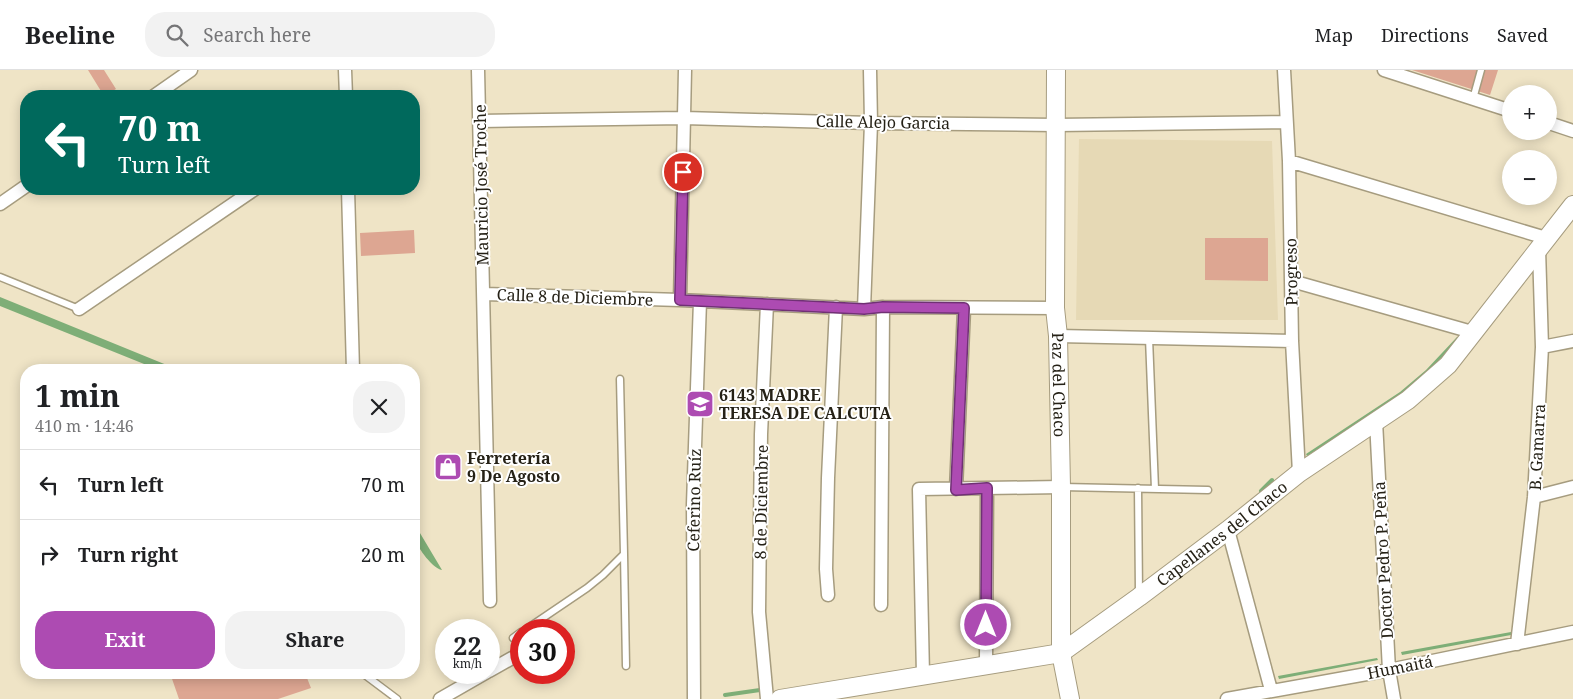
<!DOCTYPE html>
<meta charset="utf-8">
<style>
:root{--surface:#fff;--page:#f2f2f2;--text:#202124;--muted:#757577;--line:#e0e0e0;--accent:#ad4bb2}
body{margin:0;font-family:"Noto Serif",serif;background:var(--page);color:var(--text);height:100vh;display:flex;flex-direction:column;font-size:19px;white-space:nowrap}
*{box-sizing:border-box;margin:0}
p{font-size:16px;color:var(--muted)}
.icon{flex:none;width:28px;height:28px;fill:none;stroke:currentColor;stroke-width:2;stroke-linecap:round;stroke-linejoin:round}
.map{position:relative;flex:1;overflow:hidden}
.drawer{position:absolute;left:20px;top:294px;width:400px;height:315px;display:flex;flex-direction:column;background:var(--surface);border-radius:20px;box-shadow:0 2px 12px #0003}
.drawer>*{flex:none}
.banner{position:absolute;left:20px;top:20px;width:400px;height:105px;border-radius:20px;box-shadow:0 2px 12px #0003;background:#00695c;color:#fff;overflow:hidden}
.controls{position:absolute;left:1502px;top:15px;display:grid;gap:10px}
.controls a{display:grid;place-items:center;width:55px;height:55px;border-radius:50%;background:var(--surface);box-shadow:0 2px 12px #0003;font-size:25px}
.speed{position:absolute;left:435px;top:549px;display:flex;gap:10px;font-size:25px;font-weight:700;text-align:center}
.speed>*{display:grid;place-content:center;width:65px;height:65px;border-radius:50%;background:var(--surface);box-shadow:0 2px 12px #0003;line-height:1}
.speed small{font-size:12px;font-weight:400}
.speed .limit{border:8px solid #d22;background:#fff;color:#111}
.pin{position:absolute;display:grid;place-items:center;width:42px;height:42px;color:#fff;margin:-21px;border:2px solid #fff;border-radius:50%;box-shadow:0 1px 5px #0007}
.me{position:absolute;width:55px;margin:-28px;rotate:0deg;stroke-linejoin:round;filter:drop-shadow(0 0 4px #0008)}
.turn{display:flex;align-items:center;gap:18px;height:105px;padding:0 15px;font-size:22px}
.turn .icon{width:65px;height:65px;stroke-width:2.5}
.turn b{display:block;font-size:35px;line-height:42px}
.round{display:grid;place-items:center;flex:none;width:52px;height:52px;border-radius:20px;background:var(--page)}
.overview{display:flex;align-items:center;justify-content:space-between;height:85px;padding:0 15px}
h1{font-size:30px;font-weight:700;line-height:38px}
.button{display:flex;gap:10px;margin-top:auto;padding:10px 15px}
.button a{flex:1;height:58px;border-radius:20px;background:var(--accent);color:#fff;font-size:20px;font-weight:700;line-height:58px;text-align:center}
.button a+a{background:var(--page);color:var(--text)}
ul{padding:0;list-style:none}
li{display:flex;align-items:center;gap:15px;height:70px;padding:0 15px;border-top:1px solid var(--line)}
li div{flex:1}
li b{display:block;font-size:19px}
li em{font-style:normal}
header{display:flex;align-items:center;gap:30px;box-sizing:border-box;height:70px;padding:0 25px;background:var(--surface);border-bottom:1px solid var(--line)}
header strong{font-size:24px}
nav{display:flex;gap:28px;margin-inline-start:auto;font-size:18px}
.search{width:350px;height:45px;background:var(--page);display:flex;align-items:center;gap:12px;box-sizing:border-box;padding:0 18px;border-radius:20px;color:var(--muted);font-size:19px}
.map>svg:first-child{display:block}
.built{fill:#e6d9b5}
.green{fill:#dda692}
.water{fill:#7eae77}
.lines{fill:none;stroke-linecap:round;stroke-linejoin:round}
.stream{stroke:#7eae77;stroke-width:4}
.lane-casing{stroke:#a69c7f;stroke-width:9}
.street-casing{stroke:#a69c7f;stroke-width:15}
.secondary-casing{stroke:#a69c7f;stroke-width:20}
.lane{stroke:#fff;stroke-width:6}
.street{stroke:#fff;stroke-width:12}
.secondary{stroke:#fff;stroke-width:18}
.route-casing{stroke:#703174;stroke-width:12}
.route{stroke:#ad4bb2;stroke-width:9}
.labels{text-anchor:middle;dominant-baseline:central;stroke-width:4;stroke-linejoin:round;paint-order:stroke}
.street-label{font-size:16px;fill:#252116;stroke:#fff}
.poi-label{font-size:16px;font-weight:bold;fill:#252116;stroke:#fff;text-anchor:start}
</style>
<header>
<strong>Beeline</strong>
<div class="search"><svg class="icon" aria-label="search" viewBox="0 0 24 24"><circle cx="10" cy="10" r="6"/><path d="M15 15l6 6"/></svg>Search here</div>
<nav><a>Map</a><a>Directions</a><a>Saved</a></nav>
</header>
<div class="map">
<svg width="1573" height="629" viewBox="0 0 1573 629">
<rect width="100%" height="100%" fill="#efe4c6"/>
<path class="built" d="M1079 69 1272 71 1278 250H1076Z"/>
<path class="green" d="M88 0H104L116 19 104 26Z
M1412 0H1498L1490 25Z
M414 160 415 183 361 186 360 163Z
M1205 168H1268V211L1205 210Z
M170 603H305L311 618 278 629H179Z"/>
<path class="water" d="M0 227 179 300H159L0 236Z
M1457 267 1459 269 1428 302 1402 325 1307 386 1306 384 1400 322 1426 300Z
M414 453 442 500C432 498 419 479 415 470 413 465 414 458 414 453Z
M1511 562V565L1402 585 1401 582Z
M1377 588 1378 590 1279 609 1278 606Z"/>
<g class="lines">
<path class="stream" d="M1261 421 1272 410
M725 625 760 620"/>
<defs>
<path id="lane" d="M1473 29 1481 0
M0 207 79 239
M1149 268 1155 419
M1062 417 1208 420
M1138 418 1139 523
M624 484 626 596
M525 560 587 518 603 505 624 484 620 309
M513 568 521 562
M361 602 397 629"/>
<path id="street" d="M345 0 346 26
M478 0 490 531
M1284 0 1289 91 1292 271 1299 403
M1384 0 1511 41
M154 26 191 0
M480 51 684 48 871 53 1056 55 1286 52
M1549 53 1573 61
M1289 91 1546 168
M348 119 353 300
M0 134 26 116
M1292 211 1472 262
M484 224 680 230 864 239 883 237 1055 238
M680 230 685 0
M79 239 255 119
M864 239 871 53 870 0
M1058 266 1292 271
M1542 277 1573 271
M1376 351 1389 600 1394 629
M956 419 964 239
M1534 427 1573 417
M1228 460 1271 620
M828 525 826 499 828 408 836 237
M881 535 883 237
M1517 574 1534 427 1542 277 1539 179
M986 594 987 418
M489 601 521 583
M923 605 919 419 1061 417
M440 629 487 602
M694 629 693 434 700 231
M767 629 759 542 761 364 767 234
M1227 629 1389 600 1573 562"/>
<g id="secondary">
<path id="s1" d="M1056 0 1055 238 1058 266 1061 417V583L1070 629"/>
<path id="s2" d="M780 629 1061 583 1139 527 1228 460 1299 403 1408 330 1448 295 1573 135"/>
</g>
</defs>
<use href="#lane" class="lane-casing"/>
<use href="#street" class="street-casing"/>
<use href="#secondary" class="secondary-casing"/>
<use href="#lane" class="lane"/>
<use href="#street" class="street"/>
<use href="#secondary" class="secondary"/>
</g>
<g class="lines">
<defs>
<path id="route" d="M683 102 680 230 864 239 883 237 964 238 956 420 987 418 986 555"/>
</defs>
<use href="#route" class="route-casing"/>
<use href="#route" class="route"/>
</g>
<defs>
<symbol id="school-square" viewBox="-11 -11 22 22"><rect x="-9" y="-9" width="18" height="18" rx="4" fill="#ad4bb2" stroke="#fff"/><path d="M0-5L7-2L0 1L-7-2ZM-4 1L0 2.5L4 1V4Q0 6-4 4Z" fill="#fff"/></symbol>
<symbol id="shop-square" viewBox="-11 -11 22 22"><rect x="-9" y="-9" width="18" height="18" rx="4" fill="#ad4bb2" stroke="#fff"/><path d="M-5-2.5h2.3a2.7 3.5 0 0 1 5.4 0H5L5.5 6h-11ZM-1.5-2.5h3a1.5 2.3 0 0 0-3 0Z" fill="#fff"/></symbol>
</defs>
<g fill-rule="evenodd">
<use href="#school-square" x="684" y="318" width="32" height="32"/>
<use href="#shop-square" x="432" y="381" width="32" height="32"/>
</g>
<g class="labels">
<g class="street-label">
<text transform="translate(883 52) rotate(1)">Calle Alejo Garcia</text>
<text transform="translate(481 115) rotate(-91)">Mauricio José Troche</text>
<text transform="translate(1291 202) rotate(-91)">Progreso</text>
<text transform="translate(575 227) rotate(2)">Calle 8 de Diciembre</text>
<text stroke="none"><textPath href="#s1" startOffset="315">Paz del Chaco</textPath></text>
<text transform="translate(1537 377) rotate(-87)">B. Gamarra</text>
<text transform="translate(694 430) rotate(-89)">Ceferino Ruíz</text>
<text transform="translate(761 432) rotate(-89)">8 de Diciembre</text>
<text stroke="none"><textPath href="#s2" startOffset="485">Capellanes del Chaco</textPath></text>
<text transform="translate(1383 490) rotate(-93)">Doctor Pedro P. Peña</text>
<text transform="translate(1400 597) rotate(-11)">Humaitá</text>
</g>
<g class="poi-label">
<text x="719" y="325">6143 MADRE<tspan x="719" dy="18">TERESA DE CALCUTA</tspan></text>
<text x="467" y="388">Ferretería<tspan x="467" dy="18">9 De Agosto</tspan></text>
</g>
</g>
</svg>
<div class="controls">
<a>+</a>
<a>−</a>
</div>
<div class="speed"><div>22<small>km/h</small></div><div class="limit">30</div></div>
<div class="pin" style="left:683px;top:102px;background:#d93025"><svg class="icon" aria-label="arrive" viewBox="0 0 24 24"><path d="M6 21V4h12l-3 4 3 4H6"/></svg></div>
<svg class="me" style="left:986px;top:555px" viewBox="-20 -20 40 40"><circle r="17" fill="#ad4bb2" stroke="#fff" stroke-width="3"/><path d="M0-11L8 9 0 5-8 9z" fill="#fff"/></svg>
<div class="banner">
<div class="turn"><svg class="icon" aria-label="left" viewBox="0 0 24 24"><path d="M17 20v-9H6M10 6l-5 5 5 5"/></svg><div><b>70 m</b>Turn left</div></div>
</div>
<section class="drawer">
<div class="overview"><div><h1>1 min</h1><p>410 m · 14:46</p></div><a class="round"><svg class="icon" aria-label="close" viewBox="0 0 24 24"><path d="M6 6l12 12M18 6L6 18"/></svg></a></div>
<ul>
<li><svg class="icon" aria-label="left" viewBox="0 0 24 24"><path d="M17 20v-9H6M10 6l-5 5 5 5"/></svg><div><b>Turn left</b></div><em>70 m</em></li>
<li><svg class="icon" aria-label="right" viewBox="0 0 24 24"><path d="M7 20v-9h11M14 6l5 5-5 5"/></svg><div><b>Turn right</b></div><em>20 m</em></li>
</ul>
<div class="button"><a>Exit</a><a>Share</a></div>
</section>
</div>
